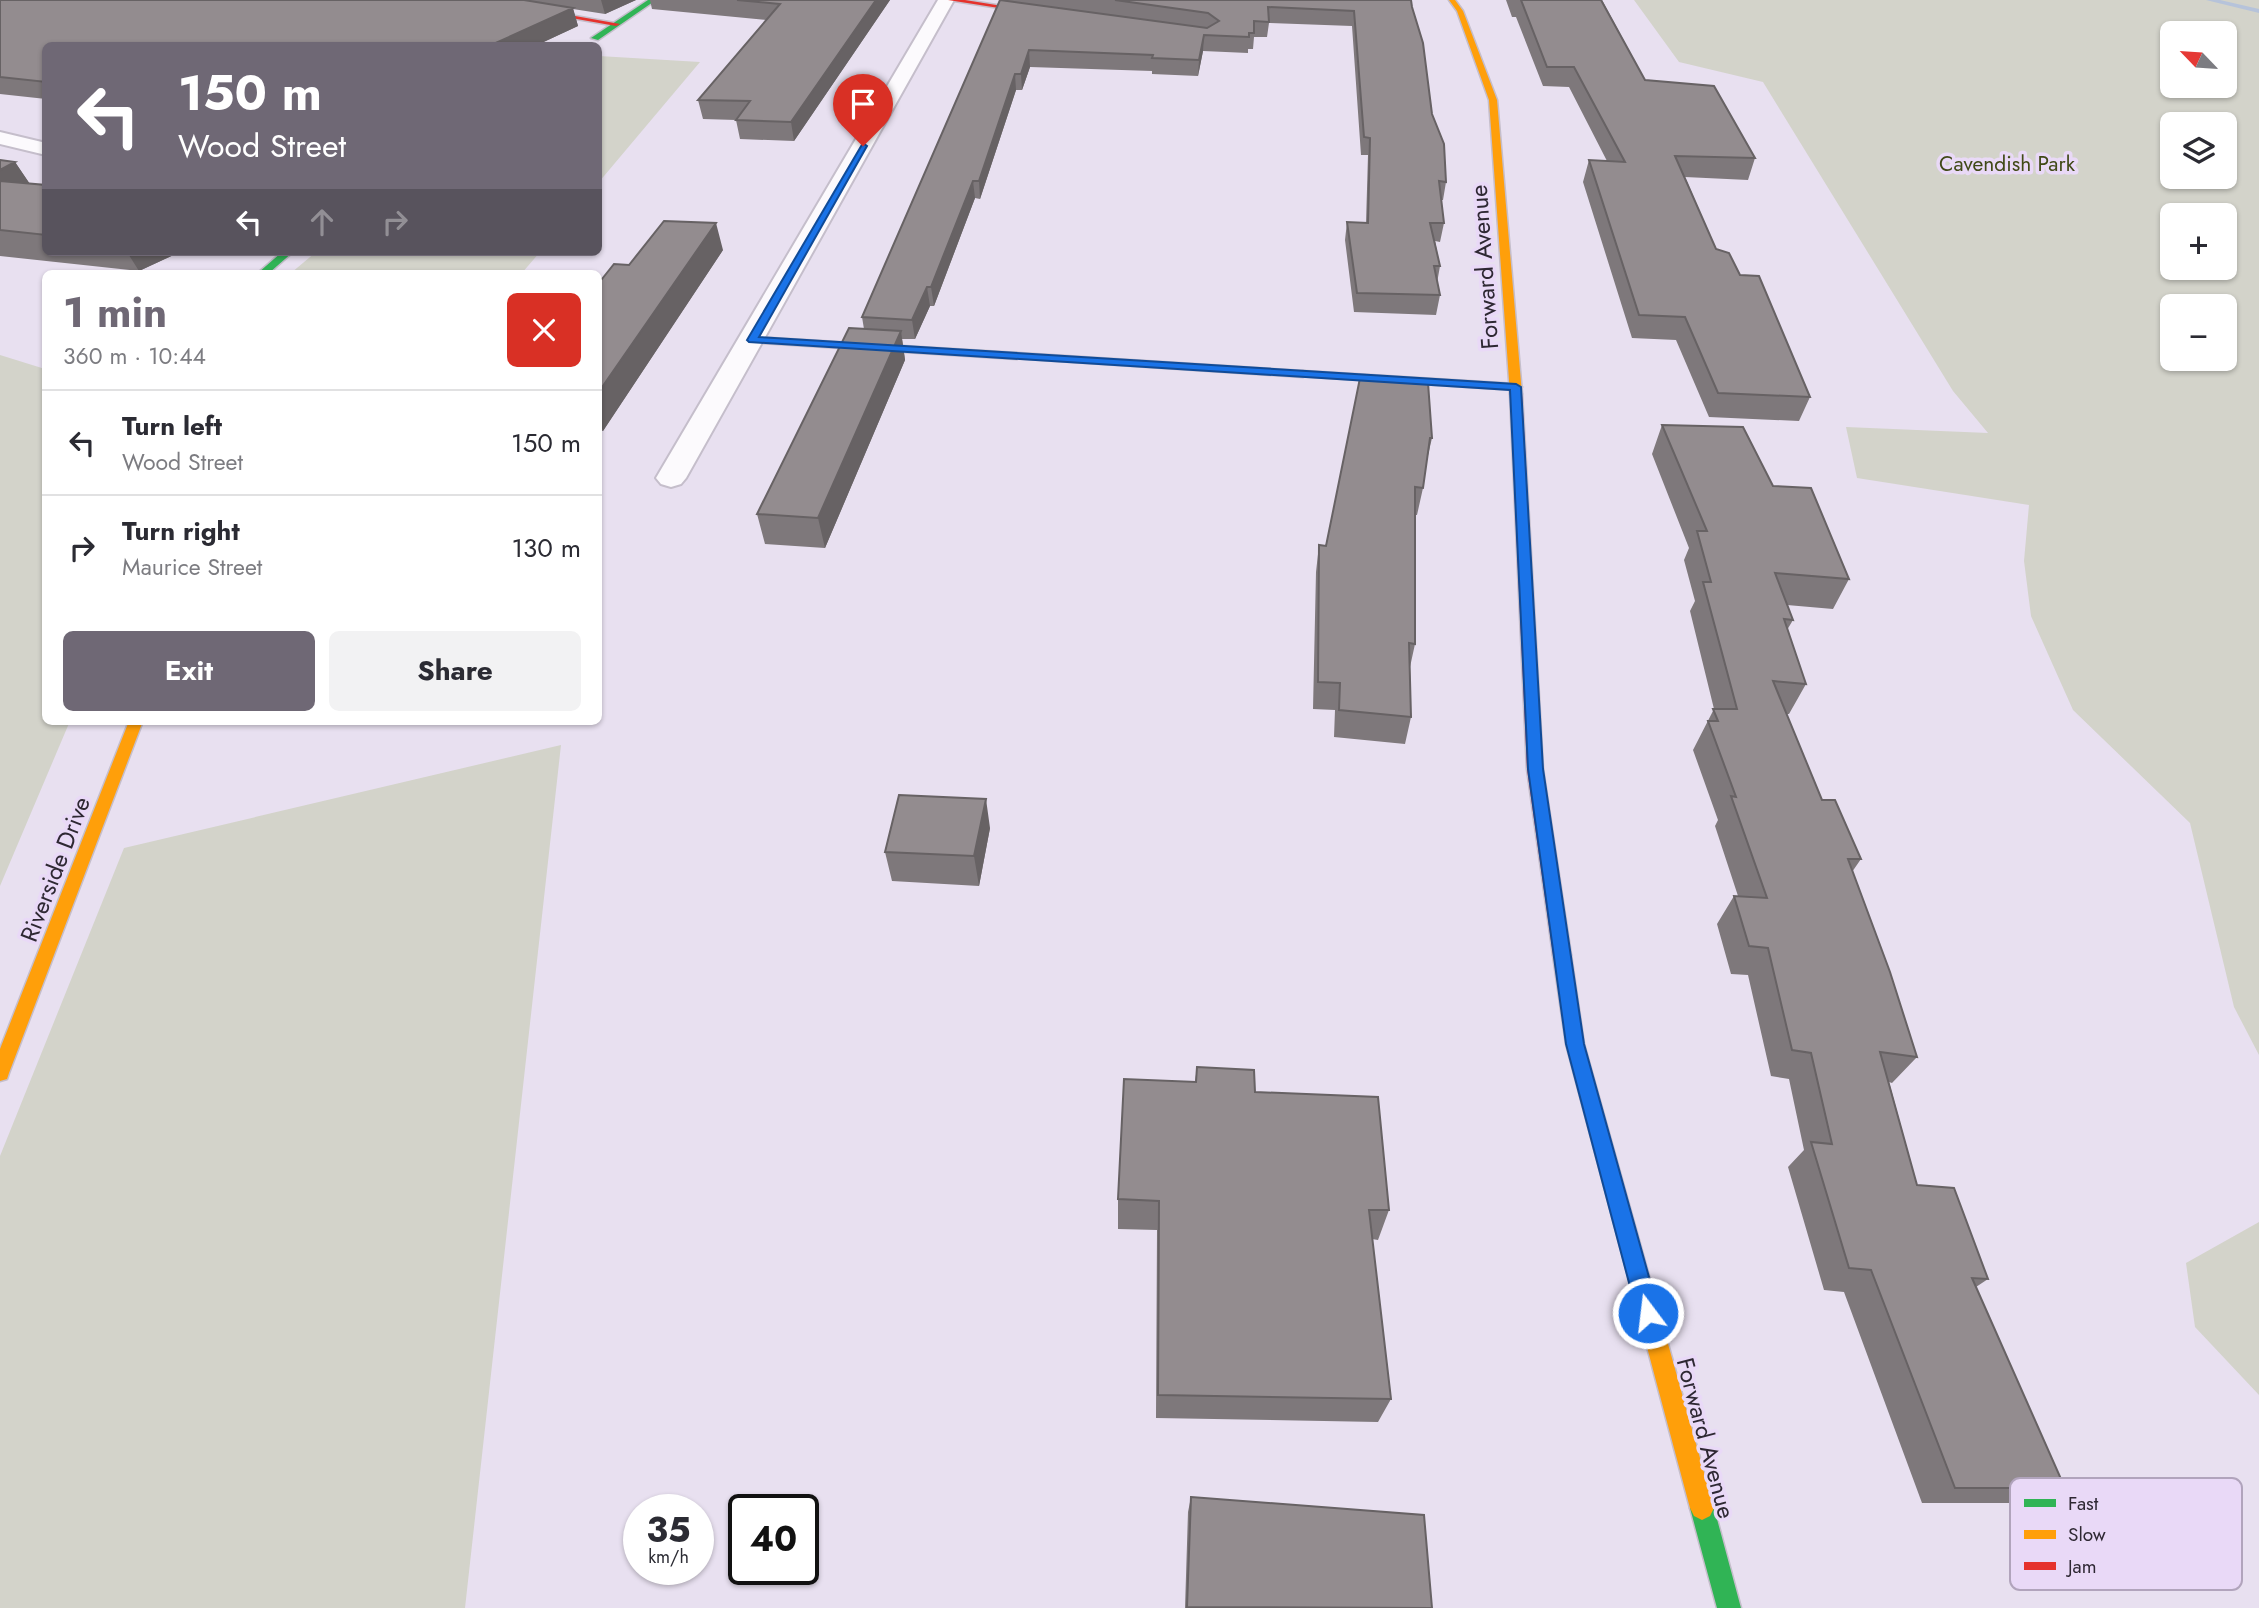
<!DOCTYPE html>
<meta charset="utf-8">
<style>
:root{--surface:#fff;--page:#f2f2f3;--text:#2b2b33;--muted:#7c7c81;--line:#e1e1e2;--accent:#6f6875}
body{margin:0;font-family:Jost,sans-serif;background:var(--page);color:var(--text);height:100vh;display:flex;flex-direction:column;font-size:26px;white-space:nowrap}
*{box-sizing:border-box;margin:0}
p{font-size:23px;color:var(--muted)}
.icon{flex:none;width:38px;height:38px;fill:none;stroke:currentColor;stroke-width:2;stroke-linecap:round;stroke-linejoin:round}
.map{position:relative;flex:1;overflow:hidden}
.sheet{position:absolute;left:42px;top:270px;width:560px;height:455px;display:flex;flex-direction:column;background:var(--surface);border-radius:10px;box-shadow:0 2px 5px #0004}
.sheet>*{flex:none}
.guide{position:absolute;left:42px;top:42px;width:560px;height:214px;border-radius:10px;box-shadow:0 2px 5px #0004;background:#6f6875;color:#fff;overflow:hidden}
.needle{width:46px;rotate:295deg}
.buttons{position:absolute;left:2160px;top:21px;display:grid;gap:14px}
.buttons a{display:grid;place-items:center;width:77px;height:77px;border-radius:10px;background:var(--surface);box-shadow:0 2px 5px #0004;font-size:35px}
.speed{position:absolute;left:623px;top:1494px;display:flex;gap:14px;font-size:35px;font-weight:700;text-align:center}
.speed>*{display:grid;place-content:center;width:91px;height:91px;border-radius:50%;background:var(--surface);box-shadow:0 2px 5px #0004;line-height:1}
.speed small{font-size:18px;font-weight:400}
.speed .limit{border:4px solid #111;border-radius:10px;background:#fff;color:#111}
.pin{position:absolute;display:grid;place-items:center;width:60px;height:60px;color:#fff;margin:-72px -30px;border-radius:50% 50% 50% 0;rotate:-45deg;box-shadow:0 0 7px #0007}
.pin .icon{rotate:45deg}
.me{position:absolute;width:77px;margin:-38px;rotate:345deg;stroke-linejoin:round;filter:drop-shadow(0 0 5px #0008)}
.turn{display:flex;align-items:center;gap:24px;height:147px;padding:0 21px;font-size:32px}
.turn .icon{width:91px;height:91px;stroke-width:2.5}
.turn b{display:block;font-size:49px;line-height:60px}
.lanes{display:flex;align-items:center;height:66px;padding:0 21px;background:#0003;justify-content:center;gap:35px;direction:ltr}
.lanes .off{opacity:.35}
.round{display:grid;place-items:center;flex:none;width:74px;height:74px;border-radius:10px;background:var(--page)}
.headline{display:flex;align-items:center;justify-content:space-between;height:119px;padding:0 21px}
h1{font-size:42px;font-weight:700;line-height:52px;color:var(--accent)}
.action{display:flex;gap:14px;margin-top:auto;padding:14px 21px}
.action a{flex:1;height:80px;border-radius:10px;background:var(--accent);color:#fff;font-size:28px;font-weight:700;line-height:80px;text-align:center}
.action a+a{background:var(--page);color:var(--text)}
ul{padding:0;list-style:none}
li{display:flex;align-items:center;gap:21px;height:105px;padding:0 21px;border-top:2px solid var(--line)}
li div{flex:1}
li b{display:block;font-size:26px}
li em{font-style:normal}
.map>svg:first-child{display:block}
.green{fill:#d3d3ca;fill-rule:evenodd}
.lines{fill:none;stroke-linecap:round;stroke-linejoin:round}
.stream{fill:#b6c3da;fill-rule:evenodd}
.street-casing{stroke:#c5becb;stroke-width:4}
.fast-casing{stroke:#c5becb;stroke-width:3}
.slow-casing{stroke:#c5becb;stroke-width:3}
.jam-casing{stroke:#c5becb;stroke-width:3}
.street{fill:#fcfafd;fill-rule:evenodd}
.fast{fill:#30b455;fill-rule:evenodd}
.slow{fill:#ff9f0a;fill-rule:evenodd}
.jam{fill:#e5322d;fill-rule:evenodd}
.wall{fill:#7e787b}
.shaded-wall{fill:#676264}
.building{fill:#938c8f;stroke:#676264;stroke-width:2}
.route{fill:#1a73e8;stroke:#114b97;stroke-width:2}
.labels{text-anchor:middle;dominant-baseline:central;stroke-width:7;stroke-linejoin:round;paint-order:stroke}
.far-park-label{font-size:21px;fill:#404917;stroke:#e9d9f7}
.street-label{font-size:24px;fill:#2e2833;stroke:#e9d9f7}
.key{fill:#e9d9f7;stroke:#b1a4bc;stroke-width:2}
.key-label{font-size:19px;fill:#2e2833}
</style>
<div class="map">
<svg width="2259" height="1608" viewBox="0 0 2259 1608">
<rect width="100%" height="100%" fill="#e8e0f0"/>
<path class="green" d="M1634 0H2259V1055L2234 1007 2190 823 2073 710 2031 616 2024 561 2029 505 1857 478 1846 427 1988 433 1953 391 1763 82 1679 62ZM2224 33V86H2172V33ZM2224 124V177H2172V124ZM2224 215V268H2172V215ZM2224 306V359H2172V306Z
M599 56 700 62 599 182 598 56Z
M316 252H540L522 273H291Z
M0 355 45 369 46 721H70L0 886Z
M561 745 465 1608H0V1156L124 848Z
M2259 1222V1395L2195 1327 2186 1263Z"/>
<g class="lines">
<path class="stream" d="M2206 0H2220L2259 9V13Z"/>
<defs>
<path id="street" d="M938 0H954L686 478 681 484 671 487 661 484 656 478Z
M0 132 46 143V155L0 144Z"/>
<path id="fast" d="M648 0H656L598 40 591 38Z
M282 252H293L269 273H258Z
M1303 371 1516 384 1522 387 1516 390 1299 376V372Z
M1702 1496 1710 1500 1714 1508 1741 1608H1717L1690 1508 1694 1500Z"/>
<path id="slow" d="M1449 0H1455L1463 11 1497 100 1522 394 1516 397 1510 394 1489 100 1457 11Z
M1017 353 1303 371 1308 374 1303 377 1013 358 1012 356Z
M129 721H143L9 1073 7 1079 0 1081V1049Z
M1562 948 1568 950 1571 955 1584 1044 1714 1508 1710 1516 1702 1520 1694 1516 1690 1508 1566 1044 1553 955 1556 950Z"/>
<path id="jam" d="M470 0H485L620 24 616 26Z
M948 0H965L1053 14 1049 16Z
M752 337 1017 353 1022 356 1017 359 748 342V338Z
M1516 391 1522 394 1543 769 1571 955 1568 960 1562 962 1556 960 1553 955 1527 769 1510 394Z"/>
</defs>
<use href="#street" class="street-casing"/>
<use href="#fast" class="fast-casing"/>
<use href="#slow" class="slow-casing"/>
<use href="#jam" class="jam-casing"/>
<use href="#street" class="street"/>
<use href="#fast" class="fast"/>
<use href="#slow" class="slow"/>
<use href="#jam" class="jam"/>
</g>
<path class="wall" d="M0 0H636L605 14 573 9 578 26 535 46H46V99L0 94Z
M650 0H890L794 141 740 139 736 120 703 119 698 100 766 20 652 9Z
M1007 0H1411L1432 114 1446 182 1443 200H1441L1444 223 1440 242 1435 241 1440 266 1437 283 1440 295 1436 315 1354 312 1345 240 1347 222 1366 223 1368 155H1361L1352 26 1269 23 1267 37H1254L1253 49H1248V53L1203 51 1198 76 1152 74V71L1030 67 1022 90H1016L980 199 975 198 934 306H930L915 339H902L905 360 825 548 765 544 757 514 864 329 862 317Z
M1506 0H1602L1645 80 1755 158 1748 180 1685 177 1716 249 1740 275 1810 397 1799 421 1709 417 1676 340 1632 338 1583 182 1589 160 1607 161 1569 87 1543 86 1516 17H1512Z
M0 160 15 162 29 183 46 185V252H180L139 271 0 256Z
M723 250 603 431 598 430V284L629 265Z
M1428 383 1432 438 1426 464 1423 488 1417 515H1415V644L1410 667 1411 717 1405 744 1334 737 1335 710 1313 709 1316 572 1319 545 1326 546Z
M1662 425 1773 486 1849 579 1833 609 1787 605 1793 620 1787 630 1806 684 1789 714H1786L1822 800 1861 859 1852 872 1917 1057 1892 1083 1889 1082 1917 1185 1988 1279 1976 1287 2065 1488 2028 1503H1922L1844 1292 1824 1290 1788 1167 1804 1150 1789 1079 1771 1076 1748 975 1731 974 1717 924 1734 896H1738L1715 826 1718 820 1693 750 1714 709 1690 611 1695 601 1684 560 1689 548 1652 454Z
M990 828 979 886 892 881 885 852Z
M1197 1067 1255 1092 1389 1210 1378 1240 1372 1239 1391 1399 1378 1422 1156 1418 1157 1230 1118 1229V1199L1195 1082Z
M1191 1497 1432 1608H1185L1188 1512Z"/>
<path class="shaded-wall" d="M601 0H636L605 14Z
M876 0H890L794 141 791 122Z
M573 8 578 26 535 46H489Z
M1204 35 1203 51 1198 76 1199 60Z
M1029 50 1030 67 1022 90 1021 74Z
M1015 74 1016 90 980 199 979 181Z
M15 162 30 184 0 200V170Z
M973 181 975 198 934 306 931 287Z
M716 223 723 250 603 431 598 417V393Z
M127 252H180L139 271Z
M927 287 930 306 915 339 912 320Z
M901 331 905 360 825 548 818 518Z
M986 799 990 828 979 886 974 856Z"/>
<path class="building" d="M0 0H524L573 8 489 46H46V82L0 77Z
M737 0H876L791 122 736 120 750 101 698 100 780 4Z
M1000 0 1207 28 1219 21 1208 13 1115 0H1411L1412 7 1423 43 1432 114 1444 144 1446 182 1439 181 1444 223H1430L1440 266H1434L1440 295 1357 293 1347 222 1368 223 1370 138 1364 137 1354 11 1268 7 1269 22 1254 21V33H1249V37L1204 35 1199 60 1152 58 1153 55 1029 50 1021 74H1015L979 181H973L931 287H927L912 320 862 317Z
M1521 0H1601L1645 80 1714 86 1755 158 1675 156 1716 249 1729 253 1740 275 1759 276 1810 397 1718 393 1685 317 1639 315 1589 160 1625 162 1574 67H1547Z
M0 160 15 162 0 170Z
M0 181 46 185V235L0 230Z
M664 221 716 223 598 393V284L614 264 629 265Z
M849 328 901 331 818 518 757 514Z
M1360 378 1428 383 1432 438H1430L1423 488 1415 487V644L1409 643 1411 717 1339 710 1340 683 1318 682 1319 545 1326 546Z
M1662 425 1743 427 1773 486 1811 488 1849 579 1775 573 1793 620 1784 619 1806 684 1773 681 1822 800H1835L1861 859H1848L1890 972 1917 1057 1880 1052 1917 1185 1954 1188 1988 1279 1972 1278 2065 1488H1955L1871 1270 1849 1268 1811 1142 1832 1144 1811 1053 1792 1050 1768 948 1749 946 1734 896 1767 898 1731 796 1736 797 1708 721H1718L1713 709H1737L1703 582H1711L1697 531H1707Z
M899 795 986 799 974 856 885 852Z
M1197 1067 1254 1070 1255 1092 1378 1097 1389 1210H1369L1391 1399 1158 1395 1159 1201 1118 1199 1124 1079 1196 1082Z
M1191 1497 1424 1515 1432 1608 1187 1607Z"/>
<path class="route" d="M863 143 867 146 759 337 1516 384 1521 387 1543 769 1584 1044 1659 1313 1656 1320 1648 1323 1641 1320 1637 1313 1566 1044 1528 769 1510 390 749 342 747 340Z"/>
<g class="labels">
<g class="far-park-label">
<text x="2007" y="164">Cavendish Park</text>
</g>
<g class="street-label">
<text transform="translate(1484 267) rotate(-94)">Forward Avenue</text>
<text transform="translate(55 869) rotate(-69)">Riverside Drive</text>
<text transform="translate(1706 1438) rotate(75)">Forward Avenue</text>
</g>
</g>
<rect x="2010" y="1478" width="232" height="112" rx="10" class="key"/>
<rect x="2024" y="1499" width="32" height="8" fill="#30b455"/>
<rect x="2024" y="1530" width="32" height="9" fill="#ff9f0a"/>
<rect x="2024" y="1562" width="32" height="8" fill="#e5322d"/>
<g class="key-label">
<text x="2068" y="1510">Fast</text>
<text x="2068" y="1541">Slow</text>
<text x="2068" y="1573">Jam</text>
</g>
</svg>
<div class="buttons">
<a><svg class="needle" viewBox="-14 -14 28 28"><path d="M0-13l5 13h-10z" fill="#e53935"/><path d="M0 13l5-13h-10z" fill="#7c7c81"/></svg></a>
<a><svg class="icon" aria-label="layers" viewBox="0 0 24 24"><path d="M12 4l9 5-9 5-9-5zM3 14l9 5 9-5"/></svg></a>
<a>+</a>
<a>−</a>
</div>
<div class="speed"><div>35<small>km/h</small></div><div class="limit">40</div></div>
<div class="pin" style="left:863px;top:146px;background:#d93025"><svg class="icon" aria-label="arrive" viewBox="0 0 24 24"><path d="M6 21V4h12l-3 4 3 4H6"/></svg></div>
<svg class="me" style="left:1648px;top:1313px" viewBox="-20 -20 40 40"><circle r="17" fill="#1a73e8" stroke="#fff" stroke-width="3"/><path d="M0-11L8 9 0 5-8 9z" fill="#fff"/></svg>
<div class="guide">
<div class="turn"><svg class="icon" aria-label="left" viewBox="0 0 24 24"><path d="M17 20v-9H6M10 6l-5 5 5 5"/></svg><div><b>150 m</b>Wood Street</div></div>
<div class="lanes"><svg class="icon" aria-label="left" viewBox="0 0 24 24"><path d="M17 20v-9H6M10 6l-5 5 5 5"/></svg><svg class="icon off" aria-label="ahead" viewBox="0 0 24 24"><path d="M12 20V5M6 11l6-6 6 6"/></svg><svg class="icon off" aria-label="right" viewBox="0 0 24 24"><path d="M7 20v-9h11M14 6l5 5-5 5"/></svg></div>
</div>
<section class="sheet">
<div class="headline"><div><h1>1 min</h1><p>360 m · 10:44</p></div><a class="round" style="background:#d93025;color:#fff"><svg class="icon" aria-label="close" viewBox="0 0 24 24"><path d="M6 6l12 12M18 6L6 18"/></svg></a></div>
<ul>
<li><svg class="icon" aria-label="left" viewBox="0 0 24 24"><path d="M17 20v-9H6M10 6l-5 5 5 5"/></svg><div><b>Turn left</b><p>Wood Street</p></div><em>150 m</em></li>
<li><svg class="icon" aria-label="right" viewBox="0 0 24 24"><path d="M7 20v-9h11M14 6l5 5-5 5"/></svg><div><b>Turn right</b><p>Maurice Street</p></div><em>130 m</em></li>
</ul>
<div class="action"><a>Exit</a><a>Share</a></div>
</section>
</div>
